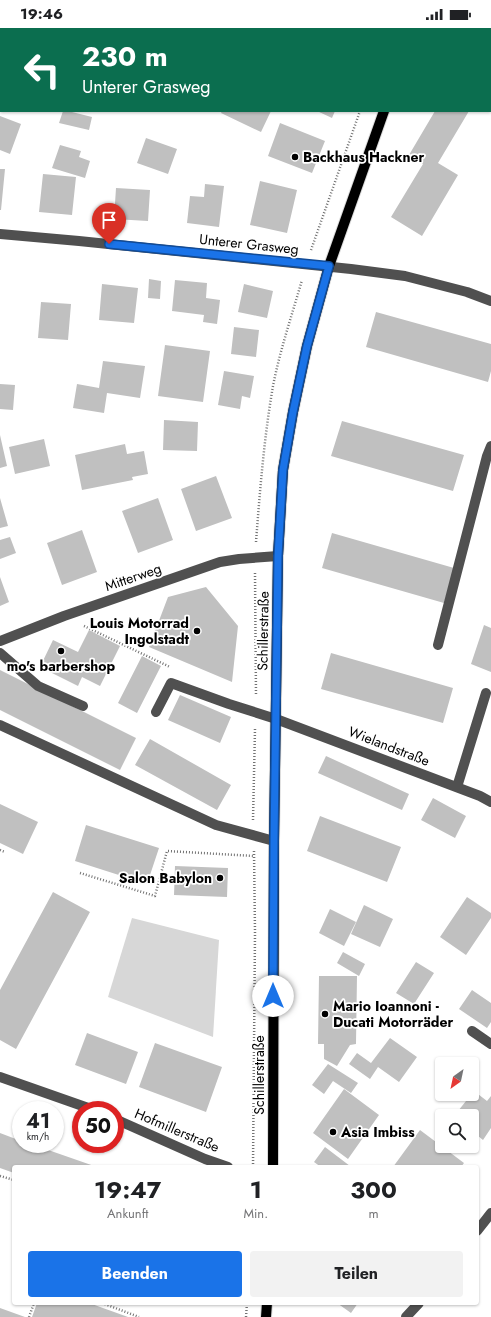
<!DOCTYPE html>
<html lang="de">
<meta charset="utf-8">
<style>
:root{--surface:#fff;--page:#f2f2f2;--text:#202124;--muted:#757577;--accent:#1a73e8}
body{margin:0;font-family:Jost,sans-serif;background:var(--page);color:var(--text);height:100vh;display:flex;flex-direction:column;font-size:15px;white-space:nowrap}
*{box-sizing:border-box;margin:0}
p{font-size:13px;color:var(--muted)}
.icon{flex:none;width:22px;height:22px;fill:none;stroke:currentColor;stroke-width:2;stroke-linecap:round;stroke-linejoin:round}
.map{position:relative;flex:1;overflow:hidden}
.side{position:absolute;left:12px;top:1137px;width:467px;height:140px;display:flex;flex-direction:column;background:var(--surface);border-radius:4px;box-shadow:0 1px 3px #0004}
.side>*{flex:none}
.top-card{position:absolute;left:0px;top:0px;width:491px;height:84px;box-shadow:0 1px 3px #0004;background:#0b6e4f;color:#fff;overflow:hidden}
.needle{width:26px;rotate:213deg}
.tools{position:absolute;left:435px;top:1029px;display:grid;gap:8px}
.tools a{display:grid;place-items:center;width:44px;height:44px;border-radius:4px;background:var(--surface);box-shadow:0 1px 3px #0004;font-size:20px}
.speed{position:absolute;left:12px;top:1073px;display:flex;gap:8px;font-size:20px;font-weight:700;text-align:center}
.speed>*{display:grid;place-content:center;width:52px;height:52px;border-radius:50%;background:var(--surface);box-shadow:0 1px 3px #0004;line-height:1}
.speed small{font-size:10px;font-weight:400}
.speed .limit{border:6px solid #d22;background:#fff;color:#111}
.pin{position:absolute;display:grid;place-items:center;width:34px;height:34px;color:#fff;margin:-41px -17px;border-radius:50% 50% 50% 0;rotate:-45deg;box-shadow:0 0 4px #0007}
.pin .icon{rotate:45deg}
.me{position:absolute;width:44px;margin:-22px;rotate:0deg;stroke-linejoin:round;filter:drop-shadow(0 0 3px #0008)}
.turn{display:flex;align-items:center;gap:14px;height:84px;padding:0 16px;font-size:18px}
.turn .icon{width:52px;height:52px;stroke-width:2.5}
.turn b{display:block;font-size:28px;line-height:34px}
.eta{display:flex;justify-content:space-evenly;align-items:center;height:68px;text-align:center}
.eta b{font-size:24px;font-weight:700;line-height:28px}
.button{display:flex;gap:8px;margin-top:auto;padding:8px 16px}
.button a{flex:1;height:46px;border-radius:4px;background:var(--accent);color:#fff;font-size:16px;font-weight:700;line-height:46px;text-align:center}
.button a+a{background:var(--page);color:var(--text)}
.status{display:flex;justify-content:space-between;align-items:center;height:28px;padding:0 20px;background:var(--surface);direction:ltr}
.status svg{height:11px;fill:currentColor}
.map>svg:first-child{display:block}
.green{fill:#d7d7d7}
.building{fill:#c0c0c0}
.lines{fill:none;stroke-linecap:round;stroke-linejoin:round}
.major-casing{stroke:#dbdbdb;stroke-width:12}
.path{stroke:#727272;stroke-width:2.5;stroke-dasharray:1 2;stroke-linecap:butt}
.minor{stroke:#505050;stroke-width:10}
.major{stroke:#000;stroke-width:10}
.route-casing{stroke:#114b97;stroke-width:10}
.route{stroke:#1a73e8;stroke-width:7}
.poi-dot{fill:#000;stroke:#fff;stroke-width:1.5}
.labels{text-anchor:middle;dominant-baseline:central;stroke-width:3.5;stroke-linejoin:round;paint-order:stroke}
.poi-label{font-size:14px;font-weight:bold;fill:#000;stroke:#fff;text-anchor:start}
.street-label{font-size:14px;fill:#000;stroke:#fff}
</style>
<div class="status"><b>19:46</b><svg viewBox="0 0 49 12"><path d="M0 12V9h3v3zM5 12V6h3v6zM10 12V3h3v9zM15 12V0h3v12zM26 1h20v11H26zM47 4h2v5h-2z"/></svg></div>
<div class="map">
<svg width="491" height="1289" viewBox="0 0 491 1289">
<rect width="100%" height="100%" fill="#fff"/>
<path class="green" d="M132 890 219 912 213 1009 108 969Z"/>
<path class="building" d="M63 83H68L92 89 89 102 59 95Z
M222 83H271L261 104 221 85Z
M317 83H335L332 90Z
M435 83H469L438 135 458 147 422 208 391 189 423 136 409 127Z
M0 88 21 96 10 126 0 122Z
M280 95 325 113 312 145 268 128Z
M146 110 177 121 168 146 137 135Z
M60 117 81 123 79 129 90 133 85 150 52 140Z
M0 141H5L1 182H0Z
M43 146 76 149 72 187 39 184Z
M260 153 297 162 287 205 250 197Z
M205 156 224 158 219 199 187 195 190 168 204 169Z
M116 160 150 162 148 193 114 191Z
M149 251 161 253 160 271 148 270Z
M175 252 207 255 206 270 220 272 217 296 203 294 204 287 172 283Z
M102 256 138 260 134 295 99 292Z
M244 256 273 263 267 290 238 284Z
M41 274 71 276 68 312 38 310Z
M376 284 491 316V343L488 354 366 319Z
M234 299 259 302 256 329 231 326Z
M165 317 210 323 203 374 158 368Z
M103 333 145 338 140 370 107 365 104 385 73 380 77 356 99 360Z
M224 343 254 348 250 370 242 368 240 381 218 377Z
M0 356 15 357 13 382 0 381Z
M164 392 198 394 197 423 163 422Z
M342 393 464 427 453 463 331 428Z
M0 407 7 438 0 440Z
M44 411 50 438 15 446 9 419Z
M125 416 127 426 144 423 148 446 132 449 133 452 82 462 75 427Z
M216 448 232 490 196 503 181 461Z
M0 470 8 498 0 500Z
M158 470 173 512 138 525 122 483Z
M82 502 97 544 62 557 47 515Z
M332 505 454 540 444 575 322 540Z
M10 509 16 525 0 531V512Z
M0 549 9 574 0 578Z
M206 559 238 598 232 654 149 619 168 569Z
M484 597 491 600V644L471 636Z
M89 602 120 618 100 658 82 649 78 658 40 639 53 612 78 624Z
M331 625 453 660 443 695 321 661Z
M142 628 161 638 137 685 118 675Z
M0 642 136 710 120 742 0 682Z
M180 667 231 689 220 715 168 692Z
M150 711 231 757 217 782 135 737Z
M326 728 409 766 402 782 318 745Z
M433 770 466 788 455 810 421 792Z
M0 776 38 794 23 826 0 815Z
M320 788 401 819 387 854 307 823Z
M86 797 159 820 147 856 75 833Z
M175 838 228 840 227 869 174 867Z
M53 864 90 884 16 1021 0 1012V962Z
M467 869 491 885V890L466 927 440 909Z
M364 877 393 891 380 919 351 906Z
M330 881 356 894 344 918 319 905Z
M343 924 365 936 359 948 337 935Z
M416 934 434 945 414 976 396 965Z
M319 948H357L356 1016 350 1017 337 1038 324 1031V1016H318Z
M472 962 491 975V994L487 1000 459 981Z
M87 1005 138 1024 126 1056 75 1037Z
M390 1010 417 1029 399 1054 378 1039 370 1051 349 1036 357 1025 371 1035Z
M155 1015 222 1039 206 1084 139 1059Z
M328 1036 358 1055 351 1065 333 1053 324 1066 312 1057Z
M344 1061 379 1087 348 1131 313 1105Z
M474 1063 487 1073 491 1068V1100L483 1112 472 1103V1088H454Z
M420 1102 464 1135 461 1139H393Z
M0 1105 21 1113V1116H31L97 1139H14V1145L0 1140Z
M325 1119 350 1138 349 1139H321L314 1134Z
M37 1275H89L128 1289H32Z
M337 1275H358L351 1285Z
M0 1280 25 1289H0Z"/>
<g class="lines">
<defs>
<path id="major" d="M414 1V0
M273 1139 274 813 278 528 283 442 293 384 307 318 329 238 384 83
M266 1289 267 1275"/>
</defs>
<use href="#major" class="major-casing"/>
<path class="path" d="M389 1V0
M311 222 360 83
M256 514C260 462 264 410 273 358 280 322 292 287 302 252
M255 545 256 668
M84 598 170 639
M253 792 255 701
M0 822 5 824
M80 845 155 868 167 823 254 828
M253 1139 255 904 254 823
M0 1148 14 1152
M102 1275 139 1289
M29 1289 34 1275
M246 1289 247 1275"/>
<path class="minor" d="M0 206 79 213 351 241 405 248 467 264 491 273
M0 613 64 588 220 534 239 531 278 528
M438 617 487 428 491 418
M0 625 38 658 83 678
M156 684 171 655 229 676 276 691 480 768 491 774
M0 697 216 797 274 813
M457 759 486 665
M472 1003 491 1016
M0 1049 94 1082
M115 1091 205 1131 228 1139
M477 1203 491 1185
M406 1289 419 1275"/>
<use href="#major" class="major"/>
</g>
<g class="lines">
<defs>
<path id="route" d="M109 216 329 238 307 318 293 384 283 442 278 528 274 813 273 968"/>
</defs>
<use href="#route" class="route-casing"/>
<use href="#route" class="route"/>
</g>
<g class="poi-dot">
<circle cx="295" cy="129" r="4"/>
<circle cx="197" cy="603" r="4"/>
<circle cx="61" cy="623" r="4"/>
<circle cx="220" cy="850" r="4"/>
<circle cx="325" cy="986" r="4"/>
<circle cx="333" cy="1104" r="4"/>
</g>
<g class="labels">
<g class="poi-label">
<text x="303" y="129">Backhaus Hackner</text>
<text x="189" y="595" text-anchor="end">Louis Motorrad<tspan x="189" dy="16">Ingolstadt</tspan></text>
<text x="61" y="638" text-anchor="middle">mo's barbershop</text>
<text x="212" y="850" text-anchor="end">Salon Babylon</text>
<text x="333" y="978">Mario Ioannoni -<tspan x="333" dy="16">Ducati Motorräder</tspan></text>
<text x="341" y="1104">Asia Imbiss</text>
</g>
<g class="street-label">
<text transform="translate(249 216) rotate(6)">Unterer Grasweg</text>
<text transform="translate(133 549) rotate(-19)">Mitterweg</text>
<text transform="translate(263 603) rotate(-89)">Schillerstraße</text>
<text transform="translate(389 718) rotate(21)">Wielandstraße</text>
<text transform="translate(259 1047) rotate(-90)">Schillerstraße</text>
<text transform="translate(177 1102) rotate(23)">Hofmillerstraße</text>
</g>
</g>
</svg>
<div class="tools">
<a><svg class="needle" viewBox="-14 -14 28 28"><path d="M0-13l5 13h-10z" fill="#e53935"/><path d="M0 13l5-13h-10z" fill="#757577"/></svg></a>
<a><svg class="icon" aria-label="search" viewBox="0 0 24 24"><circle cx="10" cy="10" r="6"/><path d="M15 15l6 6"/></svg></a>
</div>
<div class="speed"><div>41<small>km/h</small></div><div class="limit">50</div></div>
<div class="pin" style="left:109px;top:216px;background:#d93025"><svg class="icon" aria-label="arrive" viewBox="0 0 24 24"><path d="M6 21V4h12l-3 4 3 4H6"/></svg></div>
<svg class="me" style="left:273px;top:968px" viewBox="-20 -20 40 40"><circle r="19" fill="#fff"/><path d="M0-13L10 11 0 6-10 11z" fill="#1a73e8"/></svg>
<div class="top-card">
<div class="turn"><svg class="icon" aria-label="left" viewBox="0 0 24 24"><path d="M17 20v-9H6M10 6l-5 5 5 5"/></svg><div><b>230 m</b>Unterer Grasweg</div></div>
</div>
<section class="side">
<div class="eta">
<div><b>19:47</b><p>Ankunft</p></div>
<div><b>1</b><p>Min.</p></div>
<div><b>300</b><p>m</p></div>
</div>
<div class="button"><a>Beenden</a><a>Teilen</a></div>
</section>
</div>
